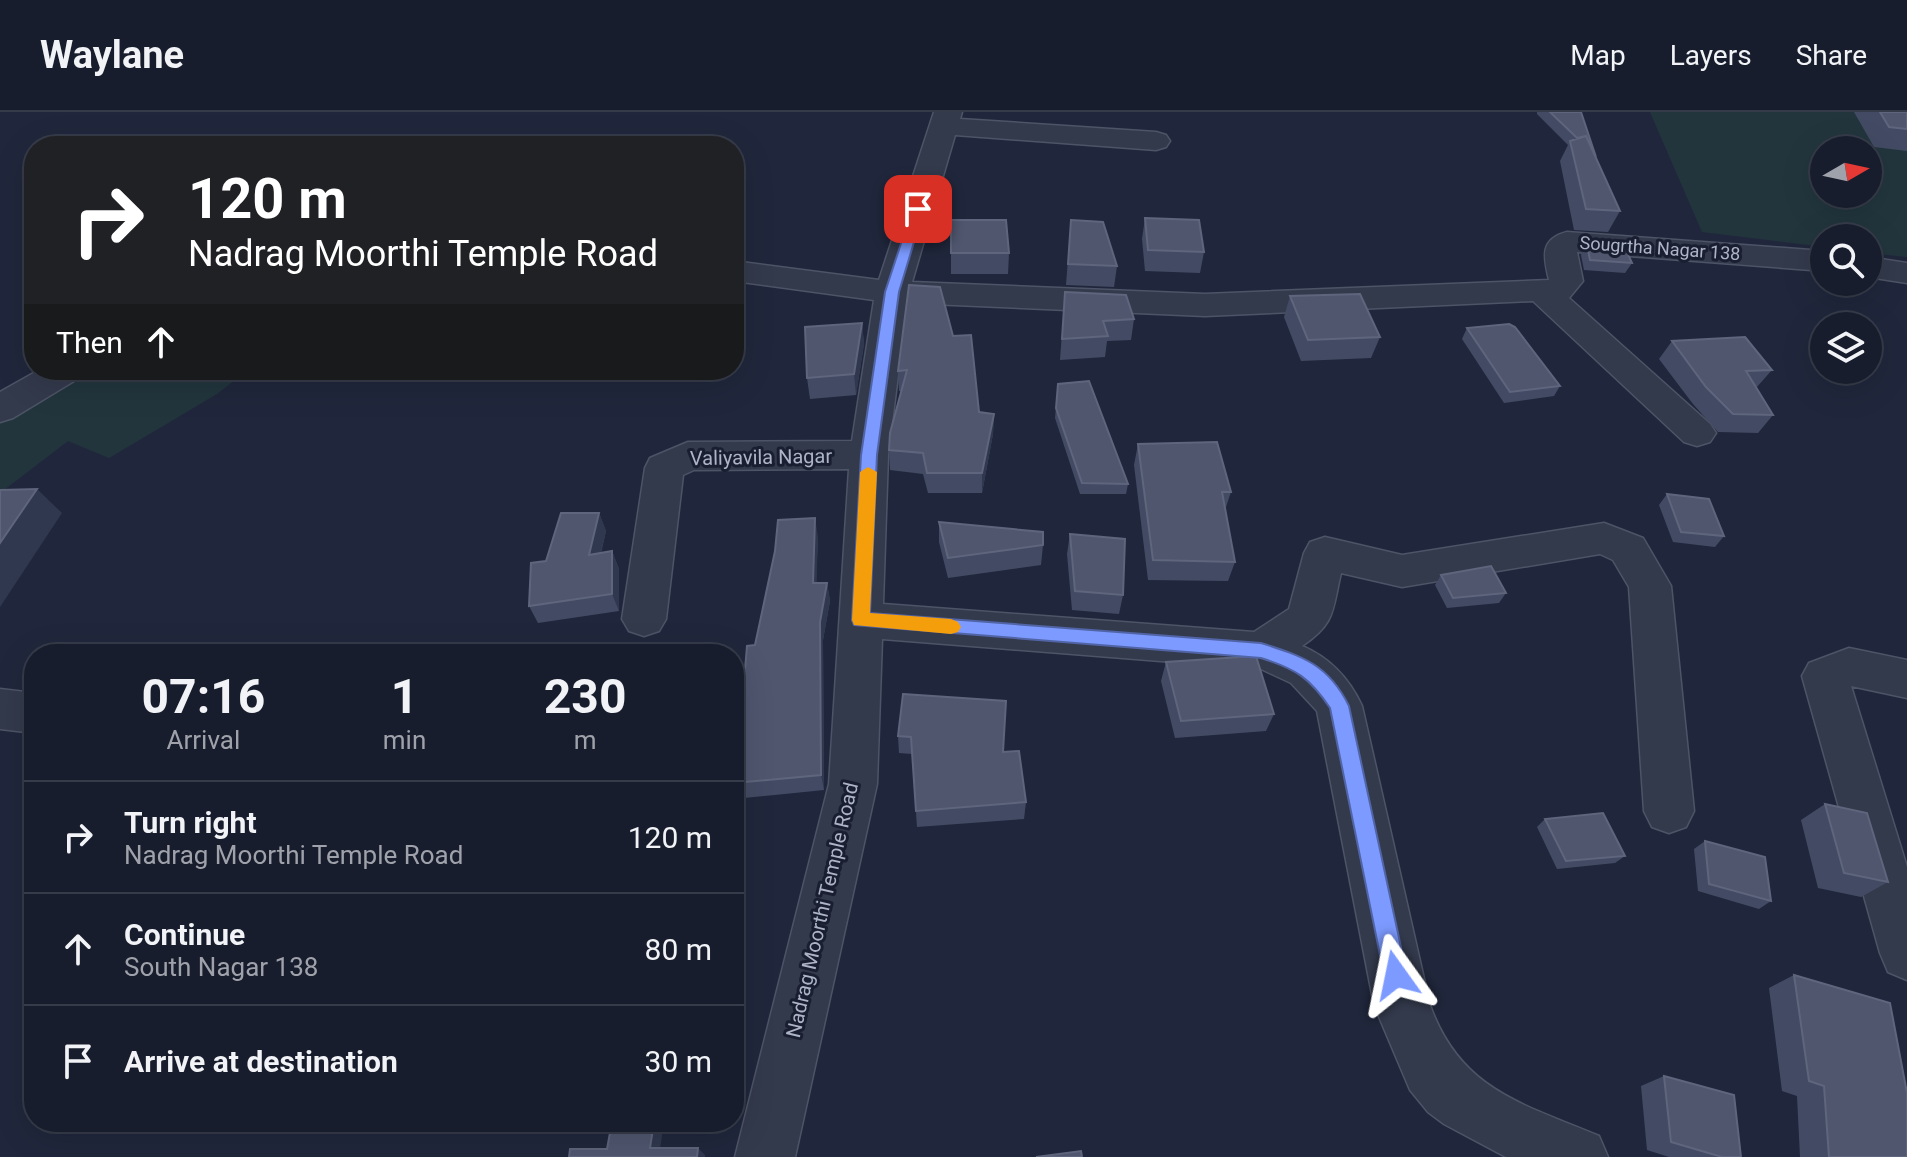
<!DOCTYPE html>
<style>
:root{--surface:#181d2d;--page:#252a39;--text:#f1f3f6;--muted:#9fa2aa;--line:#363b49}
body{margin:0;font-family:Roboto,sans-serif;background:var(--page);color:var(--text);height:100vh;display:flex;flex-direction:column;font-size:30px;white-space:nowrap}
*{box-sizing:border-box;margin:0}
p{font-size:26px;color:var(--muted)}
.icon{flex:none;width:44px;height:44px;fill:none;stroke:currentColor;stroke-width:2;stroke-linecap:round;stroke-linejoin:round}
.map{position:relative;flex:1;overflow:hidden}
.drawer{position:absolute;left:24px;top:532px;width:720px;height:488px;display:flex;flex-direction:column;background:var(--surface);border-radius:32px;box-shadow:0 8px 32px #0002,0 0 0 2px var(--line)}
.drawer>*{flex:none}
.hud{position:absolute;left:24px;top:24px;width:720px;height:244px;border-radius:32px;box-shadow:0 8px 32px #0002,0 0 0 2px var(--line);background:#202124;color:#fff;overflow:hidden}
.needle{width:52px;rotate:81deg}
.controls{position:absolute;left:1810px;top:24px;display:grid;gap:16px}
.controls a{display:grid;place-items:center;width:72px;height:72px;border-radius:50%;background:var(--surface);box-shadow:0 8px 32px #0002,0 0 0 2px var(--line);font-size:40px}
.pin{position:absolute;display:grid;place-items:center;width:68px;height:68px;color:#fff;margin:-34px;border-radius:16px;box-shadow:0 4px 12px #0006}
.me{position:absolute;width:88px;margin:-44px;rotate:348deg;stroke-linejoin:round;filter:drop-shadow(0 0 6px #0008)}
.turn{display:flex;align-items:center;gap:28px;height:168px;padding:0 32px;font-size:36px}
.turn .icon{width:104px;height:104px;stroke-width:2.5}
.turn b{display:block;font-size:56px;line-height:68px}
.then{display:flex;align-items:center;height:76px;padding:0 32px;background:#0003;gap:16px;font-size:30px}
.eta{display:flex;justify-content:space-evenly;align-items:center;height:136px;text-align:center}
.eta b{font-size:48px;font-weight:700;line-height:56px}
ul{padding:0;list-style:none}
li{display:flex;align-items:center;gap:24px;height:112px;padding:0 32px;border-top:2px solid var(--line)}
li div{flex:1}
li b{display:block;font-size:30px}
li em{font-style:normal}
header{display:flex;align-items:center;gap:48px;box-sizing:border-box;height:112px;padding:0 40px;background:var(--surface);border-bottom:2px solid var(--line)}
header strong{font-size:38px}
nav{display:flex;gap:44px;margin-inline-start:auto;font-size:28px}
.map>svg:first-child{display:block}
.green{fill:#22353d;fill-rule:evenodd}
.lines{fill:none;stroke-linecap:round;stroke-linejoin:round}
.minor-casing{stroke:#4e5467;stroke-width:3}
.minor{fill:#333a4c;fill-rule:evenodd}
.wall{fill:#434b64}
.shaded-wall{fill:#30384f}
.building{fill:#4f566e;stroke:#5e657c;stroke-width:2}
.route{fill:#7c9aff;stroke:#5164a6;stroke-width:2}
.slow{fill:#f59e0b}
.labels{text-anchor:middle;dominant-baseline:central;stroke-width:6;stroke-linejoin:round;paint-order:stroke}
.far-street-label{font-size:18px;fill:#aeb4c8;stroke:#191f30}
.street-label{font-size:20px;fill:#aeb4c8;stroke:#191f30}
</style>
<header>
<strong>Waylane</strong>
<nav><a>Map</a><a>Layers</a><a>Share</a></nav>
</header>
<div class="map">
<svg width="1907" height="1045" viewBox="0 0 1907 1045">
<rect width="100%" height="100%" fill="#20273c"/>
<path class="green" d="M1650 0H1907V145L1868 141V126H1824V135L1702 120ZM1824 38H1868V82H1824Z
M88 258H248L217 282 109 346 68 329 0 381V310Z"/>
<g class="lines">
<defs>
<path id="minor" d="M934 0H962L960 7 1156 20 1166 23 1170 29 1166 35 1156 38 955 23 912 170 1205 182 1549 168C1543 144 1540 127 1567 120L1824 139V159L1577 140 1583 169 1569 186 1710 312 1716 321 1710 330 1697 334 1684 330 1533 189 1205 204 907 191 888 343 883 492 1254 520 1289 497 1304 441 1310 430 1325 425 1402 443 1604 411 1643 426 1671 474 1694 699 1686 715 1669 721 1652 715 1644 699 1629 475 1613 448 1600 442 1402 475 1341 461C1332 499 1336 511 1302 534 1330 546 1349 566 1362 594L1430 893C1460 978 1523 992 1599 1024L1608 1045H1506L1444 1012 1428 1000 1410 978 1374 893 1317 599 1291 571 1261 557 882 527 877 672 795 1045H735L829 672 849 357 694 358 683 363 666 507 659 519 644 524 629 519 622 507 645 356 650 346 688 330 852 329 874 188 734 169V149L879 168Z
M1868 145 1907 151V171L1868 165Z
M39 258H84L79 266 13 306 0 310V280Z
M1849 536 1907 548V586L1851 574 1907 755V868L1888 860 1880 841 1802 564 1809 551Z
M0 577 34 581V621L0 617Z"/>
</defs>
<use href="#minor" class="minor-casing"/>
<use href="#minor" class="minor"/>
</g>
<path class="wall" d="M1537 0H1581L1596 45 1620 99 1608 120 1574 118 1560 49 1568 33 1537 2Z
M1854 0H1907V39L1874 35Z
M1145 106 1204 140 1200 161 1145 159 1142 127Z
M951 108 1009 141 1008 162H951Z
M1071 108 1117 154 1114 175 1066 173Z
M1587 133 1632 151 1625 161 1584 158 1581 143Z
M1065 180 1134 207 1131 228 1107 229 1105 245 1060 248Z
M1290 184 1380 225 1371 246 1301 249 1284 205Z
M862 211 864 232 856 283 810 287 807 266Z
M1467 216 1560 274 1554 284 1504 291 1462 227Z
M953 224 979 300 994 302 993 322 982 381H928L923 362 890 358 889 338 901 279H899L898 259Z
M1672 229 1772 258 1756 276 1773 303 1758 321 1718 320 1693 292 1659 247Z
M1058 272 1128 372 1126 382H1080L1055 306Z
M1138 332 1231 380 1225 398 1235 450 1228 469 1148 468 1134 353Z
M1667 382 1724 424 1715 435 1673 430 1659 393Z
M599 401 606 419 601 441 612 439 619 457V499L538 511 529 494 546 449Z
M939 410 1043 433 1041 453 948 466 939 430Z
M1070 422 1123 483 1119 502 1072 498 1067 442Z
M818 425 816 471H827L830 489 823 528 824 678 734 687V607L741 606Z
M1441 463 1506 481 1499 491 1447 496 1435 473Z
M1166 550 1274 602 1266 619 1175 626 1161 569Z
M903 582 1003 640 1026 690 1024 707 917 715 912 642 899 641 898 624Z
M1825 692 1888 770 1861 785 1818 776 1801 708Z
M1545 707 1625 744 1615 751 1557 757 1537 715Z
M1705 729 1771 789 1759 797 1698 779 1694 737Z
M1794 863 1907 1045H1800L1797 984 1782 979 1769 876Z
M1664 964 1741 1045H1669L1647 1038 1641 974Z"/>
<path class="shaded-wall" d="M862 211 864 232 856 283 854 262Z
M994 302 993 322 982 381V361Z
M37 377 62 401 0 495V431Z
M599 401 606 419 596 460 589 443Z
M815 406 818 425 816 489 813 471Z
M612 439 619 457V499L612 482Z
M827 471 830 489 823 528 824 678 821 663 820 510Z
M654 1010H664L659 1044 650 1036Z
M698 1036 705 1043V1045H697Z"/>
<path class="building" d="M1550 0H1581L1596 45 1586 24 1577 26Z
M1880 0H1907V17L1889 15Z
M1586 24 1620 99 1586 97 1570 29Z
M401 31 417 34H398Z
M1145 106 1199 108 1204 140 1148 138Z
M951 108H1006L1009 141H951Z
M1071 108 1103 110 1117 154 1068 152Z
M1587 133 1625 136 1632 151 1590 148Z
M909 173 940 175 953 224 971 223 979 300 994 302 982 361H927L923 341 889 338 890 321 907 258 898 259Z
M1065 180 1126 183 1134 207 1103 209 1108 224 1062 227Z
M1360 182 1380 225 1308 228 1290 184Z
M862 211 854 262 807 266 805 215Z
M1509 212 1515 215 1560 274 1510 280 1467 216Z
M1745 225 1772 258 1746 259 1773 303 1733 302 1706 275 1672 229Z
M1089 269 1128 372 1082 371 1056 296 1058 272Z
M1217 330 1231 380H1222L1235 450 1153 448 1138 332Z
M37 377 0 431V378Z
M1667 382 1709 387 1724 424 1681 420Z
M561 401H599L589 443 612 439V482L529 494 531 451 546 449Z
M815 406 813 471H827L820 510 821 663 734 671V607L741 606 747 534 755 533 775 439 778 408Z
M939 410 1043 420V433L948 446Z
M1070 422 1125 427 1123 483 1075 479Z
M1491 454 1506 481 1453 486 1441 463Z
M1256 544 1274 602 1181 609 1166 550Z
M903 582 1006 589 1003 640 1019 639 1026 690 916 699 911 625 898 624Z
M1825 692 1867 701 1888 770 1844 761Z
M1603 701 1625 744 1566 749 1545 707Z
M1705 729 1765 745 1771 789 1709 772Z
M1794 863 1890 891 1907 981V1045H1829L1824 974 1809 969Z
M1664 964 1734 983 1741 1045H1722L1671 1030Z
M612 1010H654L650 1036H698L697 1045H569L570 1037H607Z
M1081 1039 1082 1045H1036Z"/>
<path class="route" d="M913 95 924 97 899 180 877 343 870 501 1261 531C1303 544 1329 553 1349 594L1407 863 1404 871 1396 874 1388 871 1384 863 1330 596C1310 566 1296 557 1261 546L854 513 852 508 861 343 885 180Z"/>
<path class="slow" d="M868 355 877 360 870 501 951 507 958 510 961 515 958 520 951 522 854 513 852 508 860 360Z"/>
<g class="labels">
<g class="far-street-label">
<text transform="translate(1660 136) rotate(4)">Sougrtha Nagar 138</text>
</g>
<g class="street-label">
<text transform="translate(761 345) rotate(-1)">Valiyavila Nagar</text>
<text transform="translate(822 798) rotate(-77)">Nadrag Moorthi Temple Road</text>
</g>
</g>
</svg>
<div class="controls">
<a><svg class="needle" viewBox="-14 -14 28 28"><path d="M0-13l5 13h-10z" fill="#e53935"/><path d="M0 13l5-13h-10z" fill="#9fa2aa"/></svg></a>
<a><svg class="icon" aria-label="search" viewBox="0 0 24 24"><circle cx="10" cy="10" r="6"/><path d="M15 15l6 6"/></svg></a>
<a><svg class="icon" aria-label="layers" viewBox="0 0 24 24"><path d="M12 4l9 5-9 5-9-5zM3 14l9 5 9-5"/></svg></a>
</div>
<div class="pin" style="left:918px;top:97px;background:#d93025"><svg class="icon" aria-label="arrive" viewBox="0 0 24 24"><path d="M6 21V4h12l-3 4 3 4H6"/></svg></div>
<svg class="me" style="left:1396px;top:863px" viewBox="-20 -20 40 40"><path d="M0-17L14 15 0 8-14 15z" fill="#7c9aff" stroke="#fff" stroke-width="4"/></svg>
<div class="hud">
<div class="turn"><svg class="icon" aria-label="right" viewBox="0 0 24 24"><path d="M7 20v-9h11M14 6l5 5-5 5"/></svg><div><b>120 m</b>Nadrag Moorthi Temple Road</div></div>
<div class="then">Then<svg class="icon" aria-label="ahead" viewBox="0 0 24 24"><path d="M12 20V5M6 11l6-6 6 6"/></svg></div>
</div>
<section class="drawer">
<div class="eta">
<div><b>07:16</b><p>Arrival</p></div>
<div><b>1</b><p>min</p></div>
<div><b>230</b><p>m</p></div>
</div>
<ul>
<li><svg class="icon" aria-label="right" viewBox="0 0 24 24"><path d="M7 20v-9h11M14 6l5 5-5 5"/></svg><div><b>Turn right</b><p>Nadrag Moorthi Temple Road</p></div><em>120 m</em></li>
<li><svg class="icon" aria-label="ahead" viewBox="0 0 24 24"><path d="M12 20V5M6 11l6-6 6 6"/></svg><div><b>Continue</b><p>South Nagar 138</p></div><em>80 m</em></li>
<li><svg class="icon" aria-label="arrive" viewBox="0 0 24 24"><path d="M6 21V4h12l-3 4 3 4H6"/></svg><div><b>Arrive at destination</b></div><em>30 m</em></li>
</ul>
</section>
</div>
